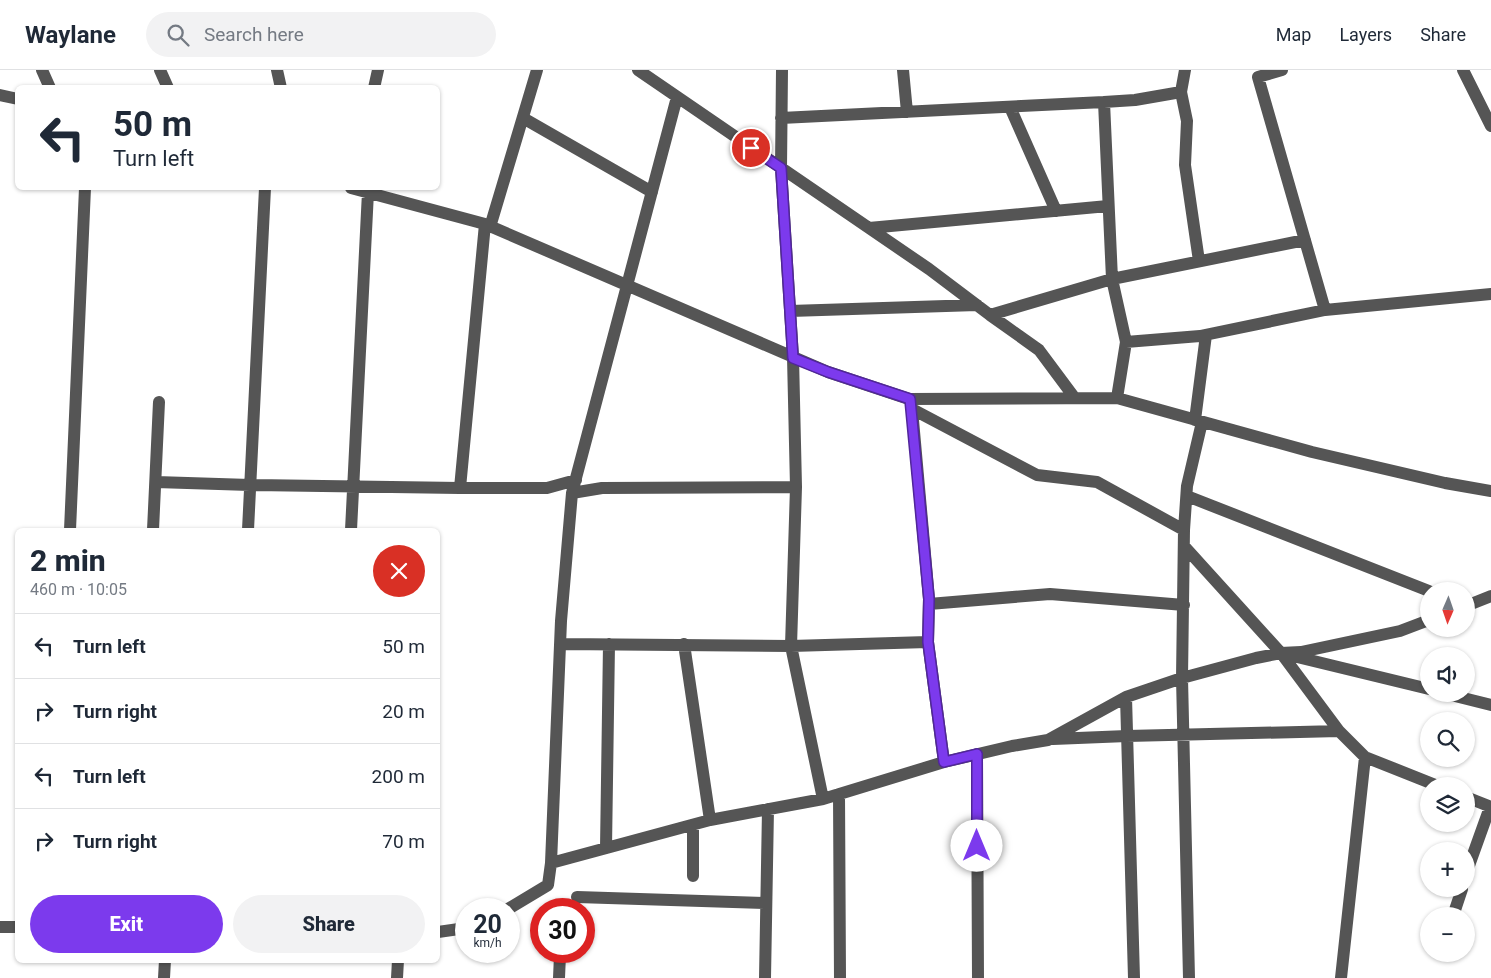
<!DOCTYPE html>
<meta charset="utf-8">
<style>
:root{--surface:#fff;--page:#f2f2f3;--text:#1f2937;--muted:#747a83;--line:#e0e1e3;--accent:#7c3aed}
body{margin:0;font-family:Roboto,sans-serif;background:var(--page);color:var(--text);height:100vh;display:flex;flex-direction:column;font-size:19px;white-space:nowrap}
*{box-sizing:border-box;margin:0}
p{font-size:16px;color:var(--muted)}
.icon{flex:none;width:28px;height:28px;fill:none;stroke:currentColor;stroke-width:2;stroke-linecap:round;stroke-linejoin:round}
.map{position:relative;flex:1;overflow:hidden}
.sheet{position:absolute;left:15px;top:458px;width:425px;height:435px;display:flex;flex-direction:column;background:var(--surface);border-radius:8px;box-shadow:0 1px 4px #0004}
.sheet>*{flex:none}
.banner{position:absolute;left:15px;top:15px;width:425px;height:105px;border-radius:8px;box-shadow:0 1px 4px #0004;background:#fff;color:var(--text);overflow:hidden}
.needle{width:32px;rotate:182deg}
.buttons{position:absolute;left:1420px;top:512px;display:grid;gap:10px}
.buttons a{display:grid;place-items:center;width:55px;height:55px;border-radius:50%;background:var(--surface);box-shadow:0 1px 4px #0004;font-size:25px}
.speed{position:absolute;left:455px;top:828px;display:flex;gap:10px;font-size:25px;font-weight:700;text-align:center}
.speed>*{display:grid;place-content:center;width:65px;height:65px;border-radius:50%;background:var(--surface);box-shadow:0 1px 4px #0004;line-height:1}
.speed small{font-size:12px;font-weight:400}
.speed .limit{border:8px solid #d22;background:#fff;color:#111}
.pin{position:absolute;display:grid;place-items:center;width:42px;height:42px;color:#fff;margin:-21px;border:2px solid #fff;border-radius:50%;box-shadow:0 1px 5px #0007}
.me{position:absolute;width:55px;margin:-28px;rotate:0deg;stroke-linejoin:round;filter:drop-shadow(0 0 4px #0008)}
.turn{display:flex;align-items:center;gap:18px;height:105px;padding:0 15px;font-size:22px}
.turn .icon{width:65px;height:65px;stroke-width:2.5}
.turn b{display:block;font-size:35px;line-height:42px}
.round{display:grid;place-items:center;flex:none;width:52px;height:52px;border-radius:26px;background:var(--page)}
.summary{display:flex;align-items:center;justify-content:space-between;height:85px;padding:0 15px}
h1{font-size:30px;font-weight:800;line-height:38px}
.button{display:flex;gap:10px;margin-top:auto;padding:10px 15px}
.button a{flex:1;height:58px;border-radius:30px;background:var(--accent);color:#fff;font-size:20px;font-weight:800;line-height:58px;text-align:center}
.button a+a{background:var(--page);color:var(--text)}
ul{padding:0;list-style:none}
li{display:flex;align-items:center;gap:15px;height:65px;padding:0 15px;border-top:1px solid var(--line)}
li div{flex:1}
li b{display:block;font-size:19px}
li em{font-style:normal}
header{display:flex;align-items:center;gap:30px;box-sizing:border-box;height:70px;padding:0 25px;background:var(--surface);border-bottom:1px solid var(--line)}
header strong{font-size:24px}
nav{display:flex;gap:28px;margin-inline-start:auto;font-size:18px}
.search{width:350px;height:45px;background:var(--page);display:flex;align-items:center;gap:12px;box-sizing:border-box;padding:0 18px;border-radius:28px;color:var(--muted);font-size:19px}
.map>svg:first-child{display:block}
.lines{fill:none;stroke-linecap:round;stroke-linejoin:round}
.minor{stroke:#555;stroke-width:12}
.route-casing{stroke:#51269a;stroke-width:12}
.route{stroke:#7c3aed;stroke-width:9}
</style>
<header>
<strong>Waylane</strong>
<div class="search"><svg class="icon" aria-label="search" viewBox="0 0 24 24"><circle cx="10" cy="10" r="6"/><path d="M15 15l6 6"/></svg>Search here</div>
<nav><a>Map</a><a>Layers</a><a>Share</a></nav>
</header>
<div class="map">
<svg width="1491" height="908" viewBox="0 0 1491 908">
<rect width="100%" height="100%" fill="#fff"/>
<g class="lines">
<path class="minor" d="M42 0 50 18
M160 0 168 18
M277 0 281 18
M638 0 929 199 990 245 1112 209 1305 170
M782 0 781 98 793 287 796 417 791 576 823 729
M903 0 907 42
M1282 0 1258 7 1325 240
M1463 0 1491 56
M374 18 378 0
M1181 22 1187 51 1185 95 1199 191
M0 25 18 29
M677 27 572 423 561 551 551 793 710 750 823 729 944 692 1012 676 1048 670 1126 627 1182 608 1256 588 1281 583 1301 582 1400 561 1429 550
M1010 37 1056 141
M523 48 652 122
M781 48 1104 32
M351 118 485 154 828 302 909 329 1117 328 1312 382 1445 413 1491 421
M490 157 537 0
M869 158 1108 136
M790 241 977 235
M990 245 1039 280 1074 327
M1126 272 1200 266 1325 240 1491 224
M1117 328 1126 272 1112 209 1104 32 1135 30 1181 22 1185 0
M1195 350 1206 265
M156 412 250 415 460 418H547L576 410
M460 418 485 154
M572 423 602 418 796 417
M1187 426 1429 521
M70 460 85 118
M153 460 159 332
M248 460 265 118
M351 460 368 122
M1184 476 1281 583 1339 661 1365 687 1438 716
M929 534 1050 524 1184 535
M1466 536 1491 526
M561 574 791 576 928 572
M684 574 710 750
M1293 586 1429 619
M1447 624 1491 635
M1126 627 1134 908
M1053 669 1127 666 1339 661
M977 684 978 908
M944 692 928 572 929 529 912 339 1037 405 1097 412 1184 460
M839 724 840 908
M1466 727 1491 737
M693 755V806
M606 778 609 574
M1466 804 1490 737
M577 827 766 833
M508 839 548 815 551 793
M1453 846 1462 819
M0 857H18
M438 862 466 858
M164 908 165 890
M397 908 398 890
M559 908 560 885
M765 908 768 739
M1189 908 1182 608 1184 460 1187 416 1202 352
M1341 908 1365 687"/>
</g>
<g class="lines">
<defs>
<path id="route" d="M751 78 781 98 793 288 828 302 910 329 929 529 928 572 944 692 977 684V776"/>
</defs>
<use href="#route" class="route-casing"/>
<use href="#route" class="route"/>
</g>
</svg>
<div class="buttons">
<a><svg class="needle" viewBox="-14 -14 28 28"><path d="M0-13l5 13h-10z" fill="#e53935"/><path d="M0 13l5-13h-10z" fill="#747a83"/></svg></a>
<a><svg class="icon" aria-label="sound" viewBox="0 0 24 24"><path d="M4 9h4l5-4v14l-5-4H4zM17 9q2 3 0 6"/></svg></a>
<a><svg class="icon" aria-label="search" viewBox="0 0 24 24"><circle cx="10" cy="10" r="6"/><path d="M15 15l6 6"/></svg></a>
<a><svg class="icon" aria-label="layers" viewBox="0 0 24 24"><path d="M12 4l9 5-9 5-9-5zM3 14l9 5 9-5"/></svg></a>
<a>+</a>
<a>−</a>
</div>
<div class="speed"><div>20<small>km/h</small></div><div class="limit">30</div></div>
<div class="pin" style="left:751px;top:78px;background:#d93025"><svg class="icon" aria-label="arrive" viewBox="0 0 24 24"><path d="M6 21V4h12l-3 4 3 4H6"/></svg></div>
<svg class="me" style="left:977px;top:776px" viewBox="-20 -20 40 40"><circle r="19" fill="#fff"/><path d="M0-13L10 11 0 6-10 11z" fill="#7c3aed"/></svg>
<div class="banner">
<div class="turn"><svg class="icon" aria-label="left" viewBox="0 0 24 24"><path d="M17 20v-9H6M10 6l-5 5 5 5"/></svg><div><b>50 m</b>Turn left</div></div>
</div>
<section class="sheet">
<div class="summary"><div><h1>2 min</h1><p>460 m · 10:05</p></div><a class="round" style="background:#d93025;color:#fff"><svg class="icon" aria-label="close" viewBox="0 0 24 24"><path d="M6 6l12 12M18 6L6 18"/></svg></a></div>
<ul>
<li><svg class="icon" aria-label="left" viewBox="0 0 24 24"><path d="M17 20v-9H6M10 6l-5 5 5 5"/></svg><div><b>Turn left</b></div><em>50 m</em></li>
<li><svg class="icon" aria-label="right" viewBox="0 0 24 24"><path d="M7 20v-9h11M14 6l5 5-5 5"/></svg><div><b>Turn right</b></div><em>20 m</em></li>
<li><svg class="icon" aria-label="left" viewBox="0 0 24 24"><path d="M17 20v-9H6M10 6l-5 5 5 5"/></svg><div><b>Turn left</b></div><em>200 m</em></li>
<li><svg class="icon" aria-label="right" viewBox="0 0 24 24"><path d="M7 20v-9h11M14 6l5 5-5 5"/></svg><div><b>Turn right</b></div><em>70 m</em></li>
</ul>
<div class="button"><a>Exit</a><a>Share</a></div>
</section>
</div>
